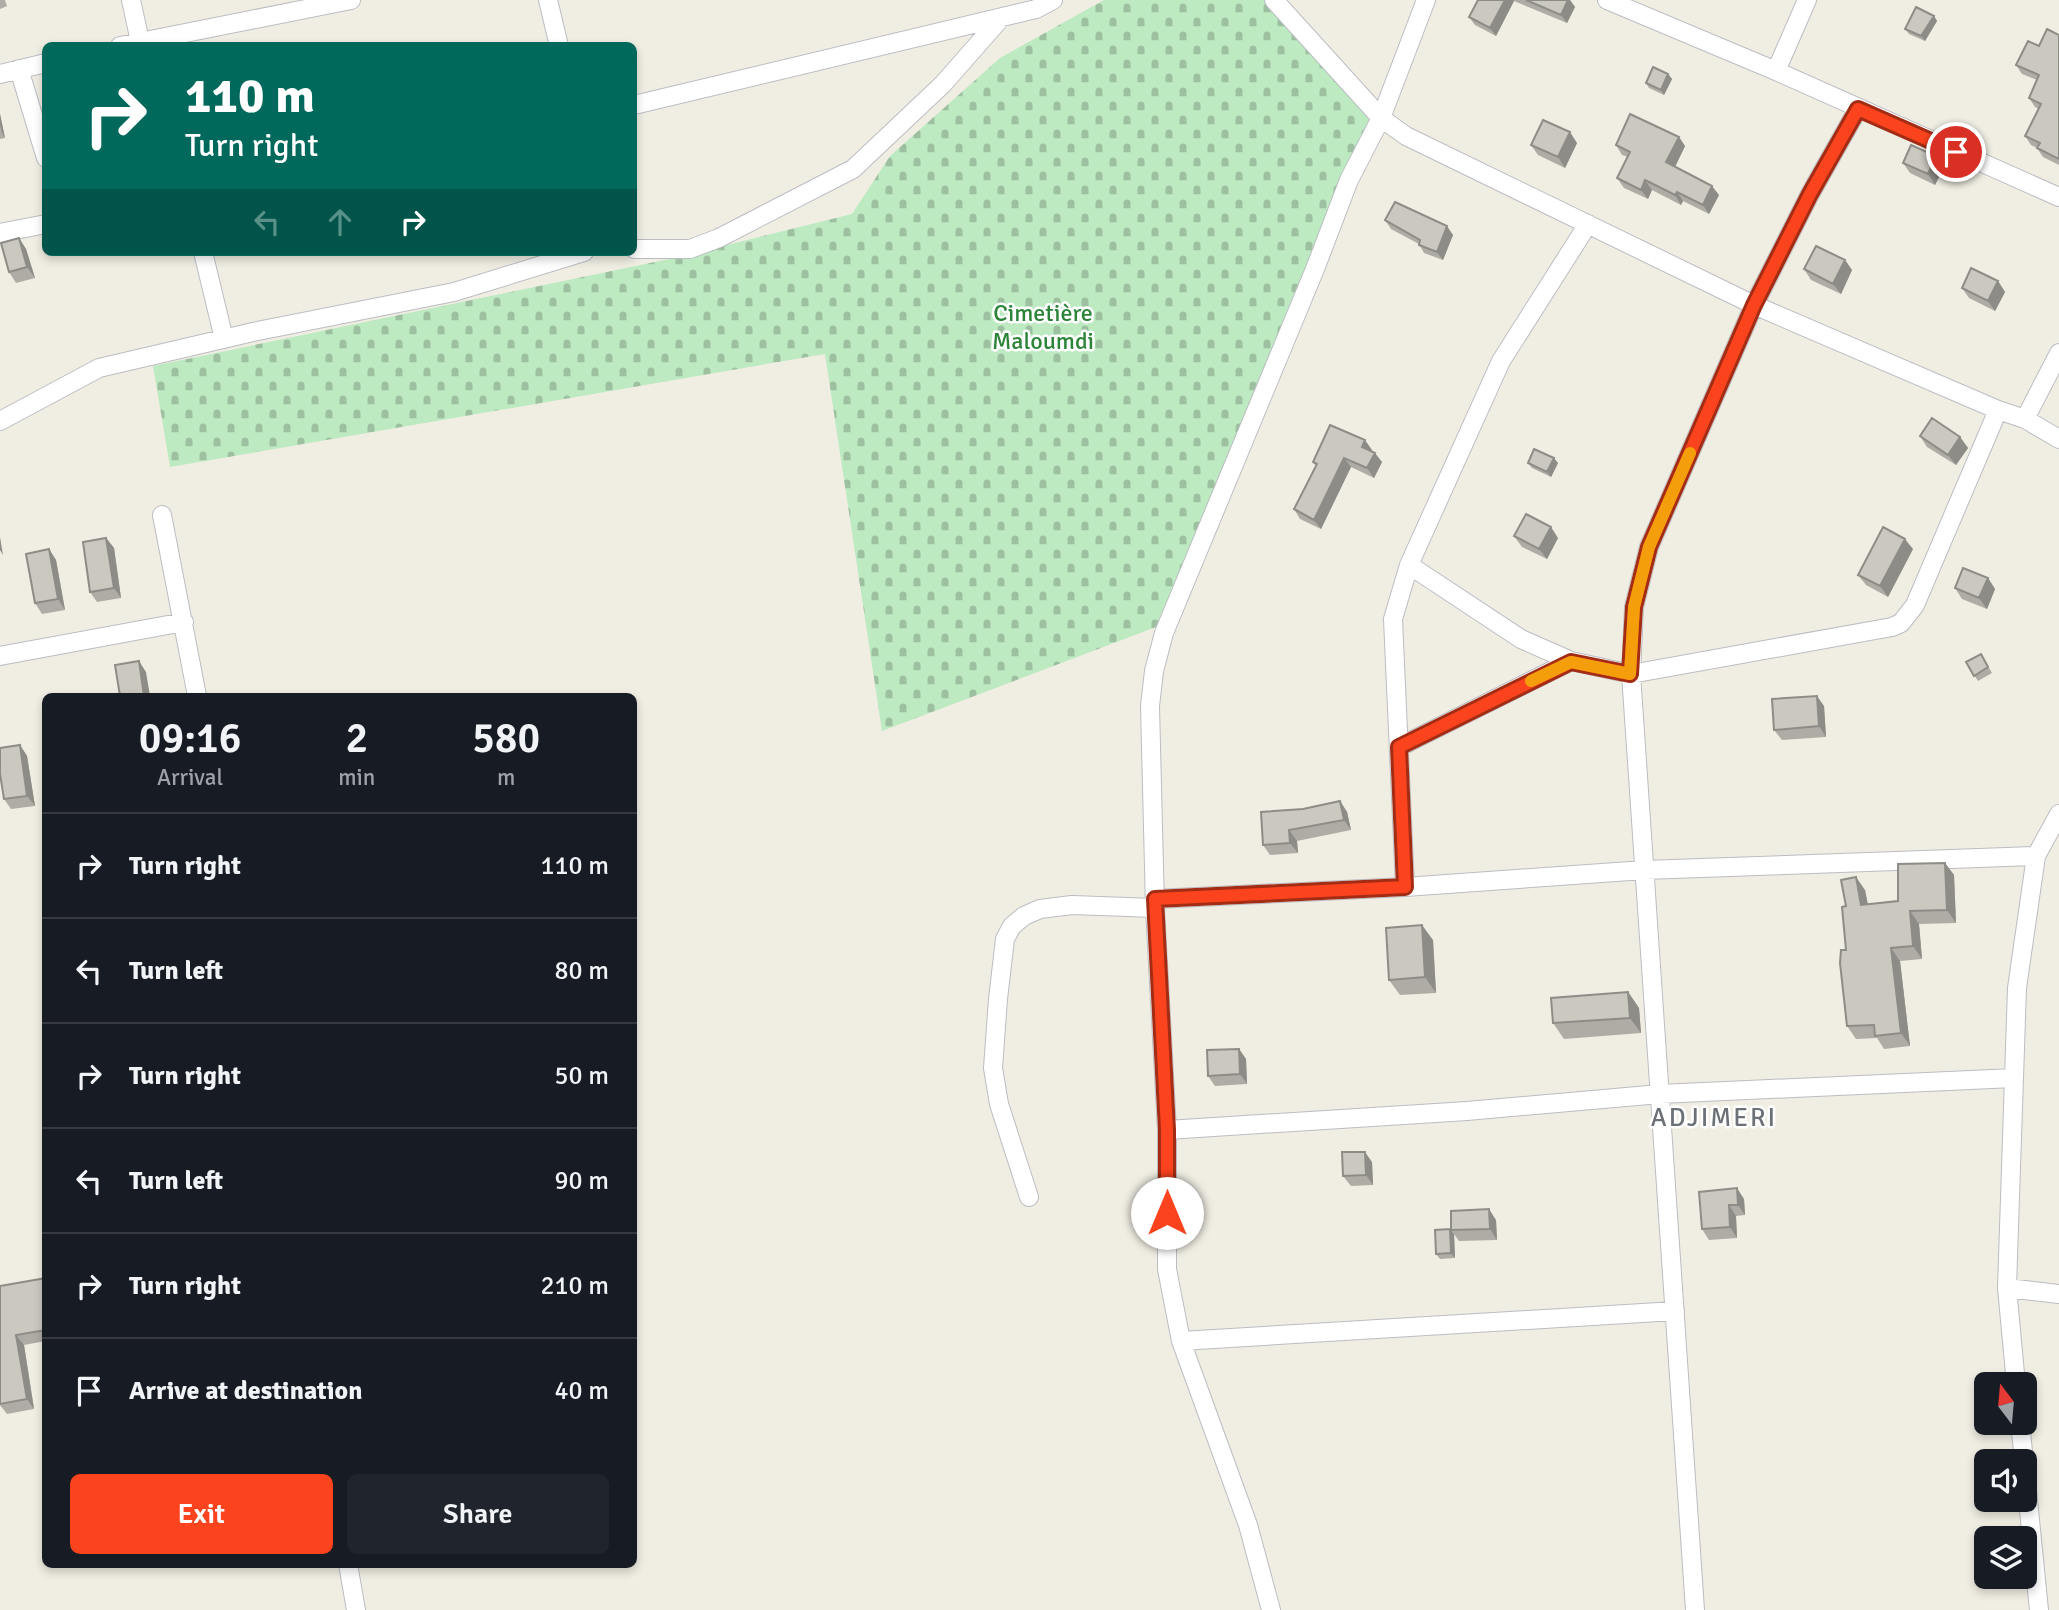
<!DOCTYPE html>
<meta charset="utf-8">
<style>
:root{--surface:#171b24;--page:#20242c;--text:#f1f3f6;--muted:#9ea1a6;--line:#363941;--accent:#fb431e}
body{margin:0;font-family:Signika,sans-serif;background:var(--page);color:var(--text);height:100vh;display:flex;flex-direction:column;font-size:26px;white-space:nowrap}
*{box-sizing:border-box;margin:0}
p{font-size:23px;color:var(--muted)}
.icon{flex:none;width:38px;height:38px;fill:none;stroke:currentColor;stroke-width:2;stroke-linecap:round;stroke-linejoin:round}
.map{position:relative;flex:1;overflow:hidden}
.panel{position:absolute;left:42px;top:693px;width:595px;height:875px;display:flex;flex-direction:column;background:var(--surface);border-radius:10px;box-shadow:0 4px 10px #0003}
.panel>*{flex:none}
.top-card{position:absolute;left:42px;top:42px;width:595px;height:214px;border-radius:10px;box-shadow:0 4px 10px #0003;background:#00695c;color:#fff;overflow:hidden}
.needle{width:46px;rotate:344deg}
.buttons{position:absolute;left:1974px;top:1372px;display:grid;gap:14px}
.buttons a{display:grid;place-items:center;width:63px;height:63px;border-radius:10px;background:var(--surface);box-shadow:0 4px 10px #0003;font-size:35px}
.pin{position:absolute;display:grid;place-items:center;width:60px;height:60px;color:#fff;margin:-30px;border:4px solid #fff;border-radius:50%;box-shadow:0 2px 7px #0007}
.me{position:absolute;width:77px;margin:-38px;rotate:0deg;stroke-linejoin:round;filter:drop-shadow(0 0 5px #0008)}
.turn{display:flex;align-items:center;gap:24px;height:147px;padding:0 28px;font-size:32px}
.turn .icon{width:91px;height:91px;stroke-width:2.5}
.turn b{display:block;font-size:49px;line-height:60px}
.lanes{display:flex;align-items:center;height:66px;padding:0 28px;background:#0003;justify-content:center;gap:35px;direction:ltr}
.lanes .off{opacity:.35}
.eta{display:flex;justify-content:space-evenly;align-items:center;height:119px;text-align:center}
.eta b{font-size:42px;font-weight:600;line-height:49px}
.primary-button{display:flex;gap:14px;margin-top:auto;padding:14px 28px}
.primary-button a{flex:1;height:80px;border-radius:10px;background:var(--accent);color:#fff;font-size:28px;font-weight:600;line-height:80px;text-align:center}
.primary-button a+a{background:var(--page);color:var(--text)}
ul{padding:0;list-style:none}
li{display:flex;align-items:center;gap:21px;height:105px;padding:0 28px;border-top:2px solid var(--line)}
li div{flex:1}
li b{display:block;font-size:26px}
li em{font-style:normal}
.map>svg:first-child{display:block}
.cemetery{fill:url(#cemetery-stones)}
.lines{fill:none;stroke-linecap:round;stroke-linejoin:round}
.minor-casing{stroke:#bbbdc3;stroke-width:20}
.minor{stroke:#fff;stroke-width:18}
.wall{fill:#afaca5}
.shaded-wall{fill:#8e8c86}
.building{fill:#cbc8c0;stroke:#8e8c86;stroke-width:2}
.route-casing{stroke:#a32c14;stroke-width:18}
.route{stroke:#fb431e;stroke-width:12}
.slow{stroke:#f59e0b;stroke-width:12}
.labels{text-anchor:middle;dominant-baseline:central;stroke-width:5;stroke-linejoin:round;paint-order:stroke}
.park-label{font-size:24px;fill:#2b8438;stroke:#fff}
.neighbourhood-label{font-size:26px;letter-spacing:2px;fill:#6c7178;stroke:#fff}
</style>
<div class="map">
<svg width="2059" height="1610" viewBox="0 0 2059 1610">
<defs>
<pattern id="cemetery-stones" width="16" height="16" patternUnits="userSpaceOnUse" patternTransform="scale(1.75)"><rect width="16" height="16" fill="#bdeac1"/><path d="M2 7V4a2 2 0 0 1 4 0v3zM10 15v-3a2 2 0 0 1 4 0v3z" fill="#9dc1a0"/></pattern>
</defs>
<rect width="100%" height="100%" fill="#f0eee3"/>
<path class="cemetery" d="M1104 0H1275L1370 117 1156 627 882 731 825 354 170 467 153 366 679 257 852 214 890 156 1000 58Z"/>
<g class="lines">
<defs>
<path id="minor" d="M131 0 141 46
M548 0 559 46
M1274 0 1381 118 1406 136 1754 305 1998 410 2025 419 2059 439
M1607 0 1776 71 2059 197
M120 46 351 0
M19 69 46 158
M1776 71 1807 0
M0 74 46 63
M634 105 1036 9 1053 0
M0 233 46 224
M634 249H690L719 238 853 169 943 84 1001 18
M203 252 224 339
M2025 419 2059 353
M0 421 99 368 253 332 454 292 584 252
M162 515 197 696
M1409 565 1521 639 1571 661 1631 674 1892 627 1901 623 1915 605 1998 410
M0 656 184 622
M1399 747 1571 661
M1405 887 1393 619 1409 565 1501 361 1588 224
M1155 899 1405 887 1644 870 2036 856
M1167 1130 1467 1111 1660 1094 2014 1078
M1029 1197 999 1104 993 1068 998 999 1005 939 1012 926 1024 916 1040 909 1072 905 1155 908
M2007 1288 2059 1294
M1181 1341 1675 1311
M2016 1384 2007 1288 2017 988 2036 856 2059 814
M2020 1423 2024 1461
M2025 1470 2039 1610
M348 1564 356 1610
M1271 1610 1248 1525 1181 1341 1167 1269V1130L1155 908 1150 706 1154 671 1164 633 1315 269 1349 180 1381 118 1426 0
M1695 1610 1631 674 1634 607 1649 547 1754 305 1810 194 1858 109"/>
</defs>
<use href="#minor" class="minor-casing"/>
<use href="#minor" class="minor"/>
</g>
<path class="wall" d="M0 0H5L7 6 0 9Z
M1478 0H1570L1575 7 1567 23 1514 1 1496 36 1475 25 1469 17Z
M1934 16 1937 21 1925 41 1909 34 1905 29Z
M2059 35V165L2043 157 2037 148 2031 145 2025 136 2039 109 2035 107 2029 98 2037 80 2022 74 2016 65 2039 46Z
M1668 74 1672 79 1664 95 1649 88 1646 83Z
M0 114 5 138 0 139Z
M1679 137 1685 146 1675 167 1719 195 1709 214 1683 201 1681 205 1652 190 1648 199 1624 188 1617 178 1628 157 1622 155 1616 145Z
M1577 143 1565 168 1538 155 1531 145Z
M1936 156 1944 167 1935 185 1910 173 1903 163Z
M1385 220 1453 235 1443 260 1424 253 1419 244 1391 229Z
M19 238 26 249 35 278 16 283 9 272Z
M1845 260 1852 270 1841 294 1811 280 1804 269Z
M1998 281 2005 292 1995 311 1969 298 1962 288Z
M1920 436 1960 437 1968 448 1956 465 1927 447Z
M1372 450 1371 451 1382 462 1374 478 1351 467 1321 529 1300 519 1294 509 1316 466 1313 462Z
M1528 463H1558L1551 477 1532 468Z
M1514 536 1558 538 1547 559 1522 547Z
M106 538 114 548 121 598 97 602 90 592Z
M49 549 56 560 65 610 42 614 35 603Z
M1913 549 1888 597 1866 585 1858 575Z
M1988 578 1995 589 1987 609 1962 599 1955 588Z
M1981 654 1992 673 1978 681 1966 662Z
M1824 706 1826 737 1782 740 1774 730Z
M20 745 27 756 35 806 11 809 4 799Z
M1340 801 1347 812 1351 830 1297 841 1298 853 1270 855 1263 845Z
M1945 863 1954 875 1956 923 1919 924 1922 959 1900 961 1910 1046 1884 1049 1877 1038 1856 1039 1847 1026 1846 906 1865 890 1868 904 1898 901Z
M1433 940 1436 993 1400 995 1389 980Z
M1628 992 1639 1008 1641 1033 1564 1039 1553 1023Z
M1239 1049 1246 1059 1247 1084 1215 1086 1208 1076Z
M1372 1162 1373 1185 1351 1186 1343 1176Z
M1699 1192 1744 1199 1745 1215 1736 1216 1737 1238 1709 1240 1702 1229Z
M1496 1220 1497 1240 1459 1241 1451 1230Z
M1454 1234 1455 1258 1440 1259 1436 1254Z
M46 1278V1341L24 1345 34 1409 7 1414 0 1405V1286Z"/>
<path class="shaded-wall" d="M1505 0H1513L1514 1 1496 36 1490 28Z
M1568 0H1570L1575 7 1567 23 1561 15Z
M1934 16 1937 21 1925 41 1921 36Z
M1668 74 1672 79 1664 95 1661 90Z
M0 114 5 138 2 133 0 125Z
M1570 132 1577 143 1565 168 1558 157Z
M1679 137 1685 146 1673 171 1666 162Z
M1936 156 1944 167 1935 185 1928 174Z
M1645 180 1652 190 1648 199 1641 190Z
M1712 186 1719 195 1709 214 1703 205Z
M1677 192 1683 201 1681 205 1675 195Z
M1447 226 1453 235 1443 260 1437 252Z
M19 238 26 249 35 278 27 267Z
M1845 260 1852 270 1841 294 1833 284Z
M1998 281 2005 292 1995 311 1988 301Z
M1960 437 1968 448 1956 465 1948 455Z
M1365 440 1372 450 1369 457 1362 447Z
M1375 453 1382 462 1374 478 1367 468Z
M1344 458 1351 467 1321 529 1314 520Z
M1554 458 1558 463 1551 477 1547 472Z
M1551 527 1558 538 1547 559 1539 549Z
M0 537 3 555 0 550Z
M106 538 114 548 121 598 114 588Z
M1905 539 1913 549 1888 597 1880 586Z
M49 549 56 560 65 610 58 599Z
M1988 578 1995 589 1987 609 1979 598Z
M139 661 146 672 150 696H144Z
M1817 696 1824 706 1826 737 1819 726Z
M20 745 27 756 35 806 27 796Z
M1340 801 1347 812 1351 830 1344 820Z
M1289 830 1297 841 1298 853 1290 843Z
M1945 863 1954 875 1956 923 1947 910Z
M1856 877 1865 890 1870 918 1861 905Z
M1910 911 1919 924 1922 959 1913 946Z
M1422 925 1433 940 1436 993 1425 977Z
M1891 948 1900 961 1910 1046 1901 1033Z
M1628 992 1639 1008 1641 1033 1630 1018Z
M1239 1049 1246 1059 1247 1084 1240 1074Z
M1365 1152 1372 1162 1373 1185 1366 1175Z
M1737 1188 1744 1199 1745 1215 1738 1205Z
M1729 1205 1736 1216 1737 1238 1730 1227Z
M1489 1209 1496 1220 1497 1240 1490 1229Z
M1450 1229 1454 1234 1455 1258 1451 1253Z
M16 1335 24 1345 34 1409 27 1399Z"/>
<path class="building" d="M1478 0H1505L1490 28 1469 17Z
M1526 0H1568L1561 15Z
M1916 7 1934 16 1921 36 1905 29Z
M2047 29 2059 35V159L2037 148 2040 143 2025 136 2041 104 2029 98 2039 75 2016 65 2028 41 2039 46Z
M1653 67 1668 74 1661 90 1646 83Z
M1630 114 1679 137 1666 162 1712 186 1703 205 1677 192 1675 195 1645 180 1641 190 1617 178 1630 152 1616 145Z
M1543 120 1570 132 1558 157 1531 145Z
M1911 145 1936 156 1928 174 1903 163Z
M1395 202 1447 226 1437 252 1419 245 1420 240 1385 220Z
M19 238 27 267 9 272 1 243Z
M1816 246 1845 260 1833 284 1804 269Z
M1971 268 1998 281 1988 301 1962 288Z
M1932 418 1960 437 1948 455 1920 436Z
M1330 425 1365 440 1362 447 1375 453 1367 468 1344 458 1314 520 1294 509 1317 464 1313 462Z
M1534 449 1554 458 1547 472 1528 463Z
M1526 514 1551 527 1539 549 1514 536Z
M1883 527 1905 539 1880 586 1858 575Z
M106 538 114 588 90 592 83 542Z
M49 549 58 599 35 603 26 554Z
M1963 568 1988 578 1979 598 1955 588Z
M1981 654 1988 667 1974 676 1966 662Z
M139 661 144 696H120L115 665Z
M1817 696 1819 726 1774 730 1772 699Z
M20 745 27 796 4 799 0 774V748Z
M1340 801 1344 820 1289 830 1290 843 1263 845 1261 812 1303 809Z
M1945 863 1947 910 1910 911 1913 946 1891 948 1901 1033 1875 1036 1874 1025 1847 1026 1840 963 1841 950H1846L1842 907 1846 906 1841 880 1856 877 1861 905 1898 901V864Z
M1422 925 1425 977 1389 980 1386 928Z
M1628 992 1630 1018 1553 1023 1551 998Z
M1239 1049 1240 1074 1208 1076 1207 1050Z
M1342 1152H1365L1366 1175 1343 1176Z
M1737 1188 1738 1205H1729L1730 1227 1702 1229 1699 1192Z
M1489 1209 1490 1229 1451 1230V1211Z
M1450 1229 1451 1253 1436 1254 1435 1230Z
M46 1278V1330L16 1335 27 1399 0 1404V1286Z"/>
<g class="lines">
<defs>
<path id="route" d="M1167 1213V1130L1155 899 1405 887 1399 747 1571 662 1630 674 1634 607 1649 547 1754 305 1810 194 1858 109 1956 152"/>
</defs>
<use href="#route" class="route-casing"/>
<use href="#route" class="route"/>
<path class="slow" d="M1531 681 1571 662 1630 674 1634 607 1649 547 1690 453"/>
</g>
<g class="labels">
<g class="park-label">
<text x="1043" y="313">Cimetière<tspan x="1043" dy="28">Maloumdi</tspan></text>
</g>
<g class="neighbourhood-label">
<text x="1714" y="1118">ADJIMERI</text>
</g>
</g>
</svg>
<div class="buttons">
<a><svg class="needle" viewBox="-14 -14 28 28"><path d="M0-13l5 13h-10z" fill="#e53935"/><path d="M0 13l5-13h-10z" fill="#9ea1a6"/></svg></a>
<a><svg class="icon" aria-label="sound" viewBox="0 0 24 24"><path d="M4 9h4l5-4v14l-5-4H4zM17 9q2 3 0 6"/></svg></a>
<a><svg class="icon" aria-label="layers" viewBox="0 0 24 24"><path d="M12 4l9 5-9 5-9-5zM3 14l9 5 9-5"/></svg></a>
</div>
<div class="pin" style="left:1956px;top:152px;background:#d93025"><svg class="icon" aria-label="arrive" viewBox="0 0 24 24"><path d="M6 21V4h12l-3 4 3 4H6"/></svg></div>
<svg class="me" style="left:1167px;top:1213px" viewBox="-20 -20 40 40"><circle r="19" fill="#fff"/><path d="M0-13L10 11 0 6-10 11z" fill="#fb431e"/></svg>
<div class="top-card">
<div class="turn"><svg class="icon" aria-label="right" viewBox="0 0 24 24"><path d="M7 20v-9h11M14 6l5 5-5 5"/></svg><div><b>110 m</b>Turn right</div></div>
<div class="lanes"><svg class="icon off" aria-label="left" viewBox="0 0 24 24"><path d="M17 20v-9H6M10 6l-5 5 5 5"/></svg><svg class="icon off" aria-label="ahead" viewBox="0 0 24 24"><path d="M12 20V5M6 11l6-6 6 6"/></svg><svg class="icon" aria-label="right" viewBox="0 0 24 24"><path d="M7 20v-9h11M14 6l5 5-5 5"/></svg></div>
</div>
<section class="panel">
<div class="eta">
<div><b>09:16</b><p>Arrival</p></div>
<div><b>2</b><p>min</p></div>
<div><b>580</b><p>m</p></div>
</div>
<ul>
<li><svg class="icon" aria-label="right" viewBox="0 0 24 24"><path d="M7 20v-9h11M14 6l5 5-5 5"/></svg><div><b>Turn right</b></div><em>110 m</em></li>
<li><svg class="icon" aria-label="left" viewBox="0 0 24 24"><path d="M17 20v-9H6M10 6l-5 5 5 5"/></svg><div><b>Turn left</b></div><em>80 m</em></li>
<li><svg class="icon" aria-label="right" viewBox="0 0 24 24"><path d="M7 20v-9h11M14 6l5 5-5 5"/></svg><div><b>Turn right</b></div><em>50 m</em></li>
<li><svg class="icon" aria-label="left" viewBox="0 0 24 24"><path d="M17 20v-9H6M10 6l-5 5 5 5"/></svg><div><b>Turn left</b></div><em>90 m</em></li>
<li><svg class="icon" aria-label="right" viewBox="0 0 24 24"><path d="M7 20v-9h11M14 6l5 5-5 5"/></svg><div><b>Turn right</b></div><em>210 m</em></li>
<li><svg class="icon" aria-label="arrive" viewBox="0 0 24 24"><path d="M6 21V4h12l-3 4 3 4H6"/></svg><div><b>Arrive at destination</b></div><em>40 m</em></li>
</ul>
<div class="primary-button"><a>Exit</a><a>Share</a></div>
</section>
</div>
